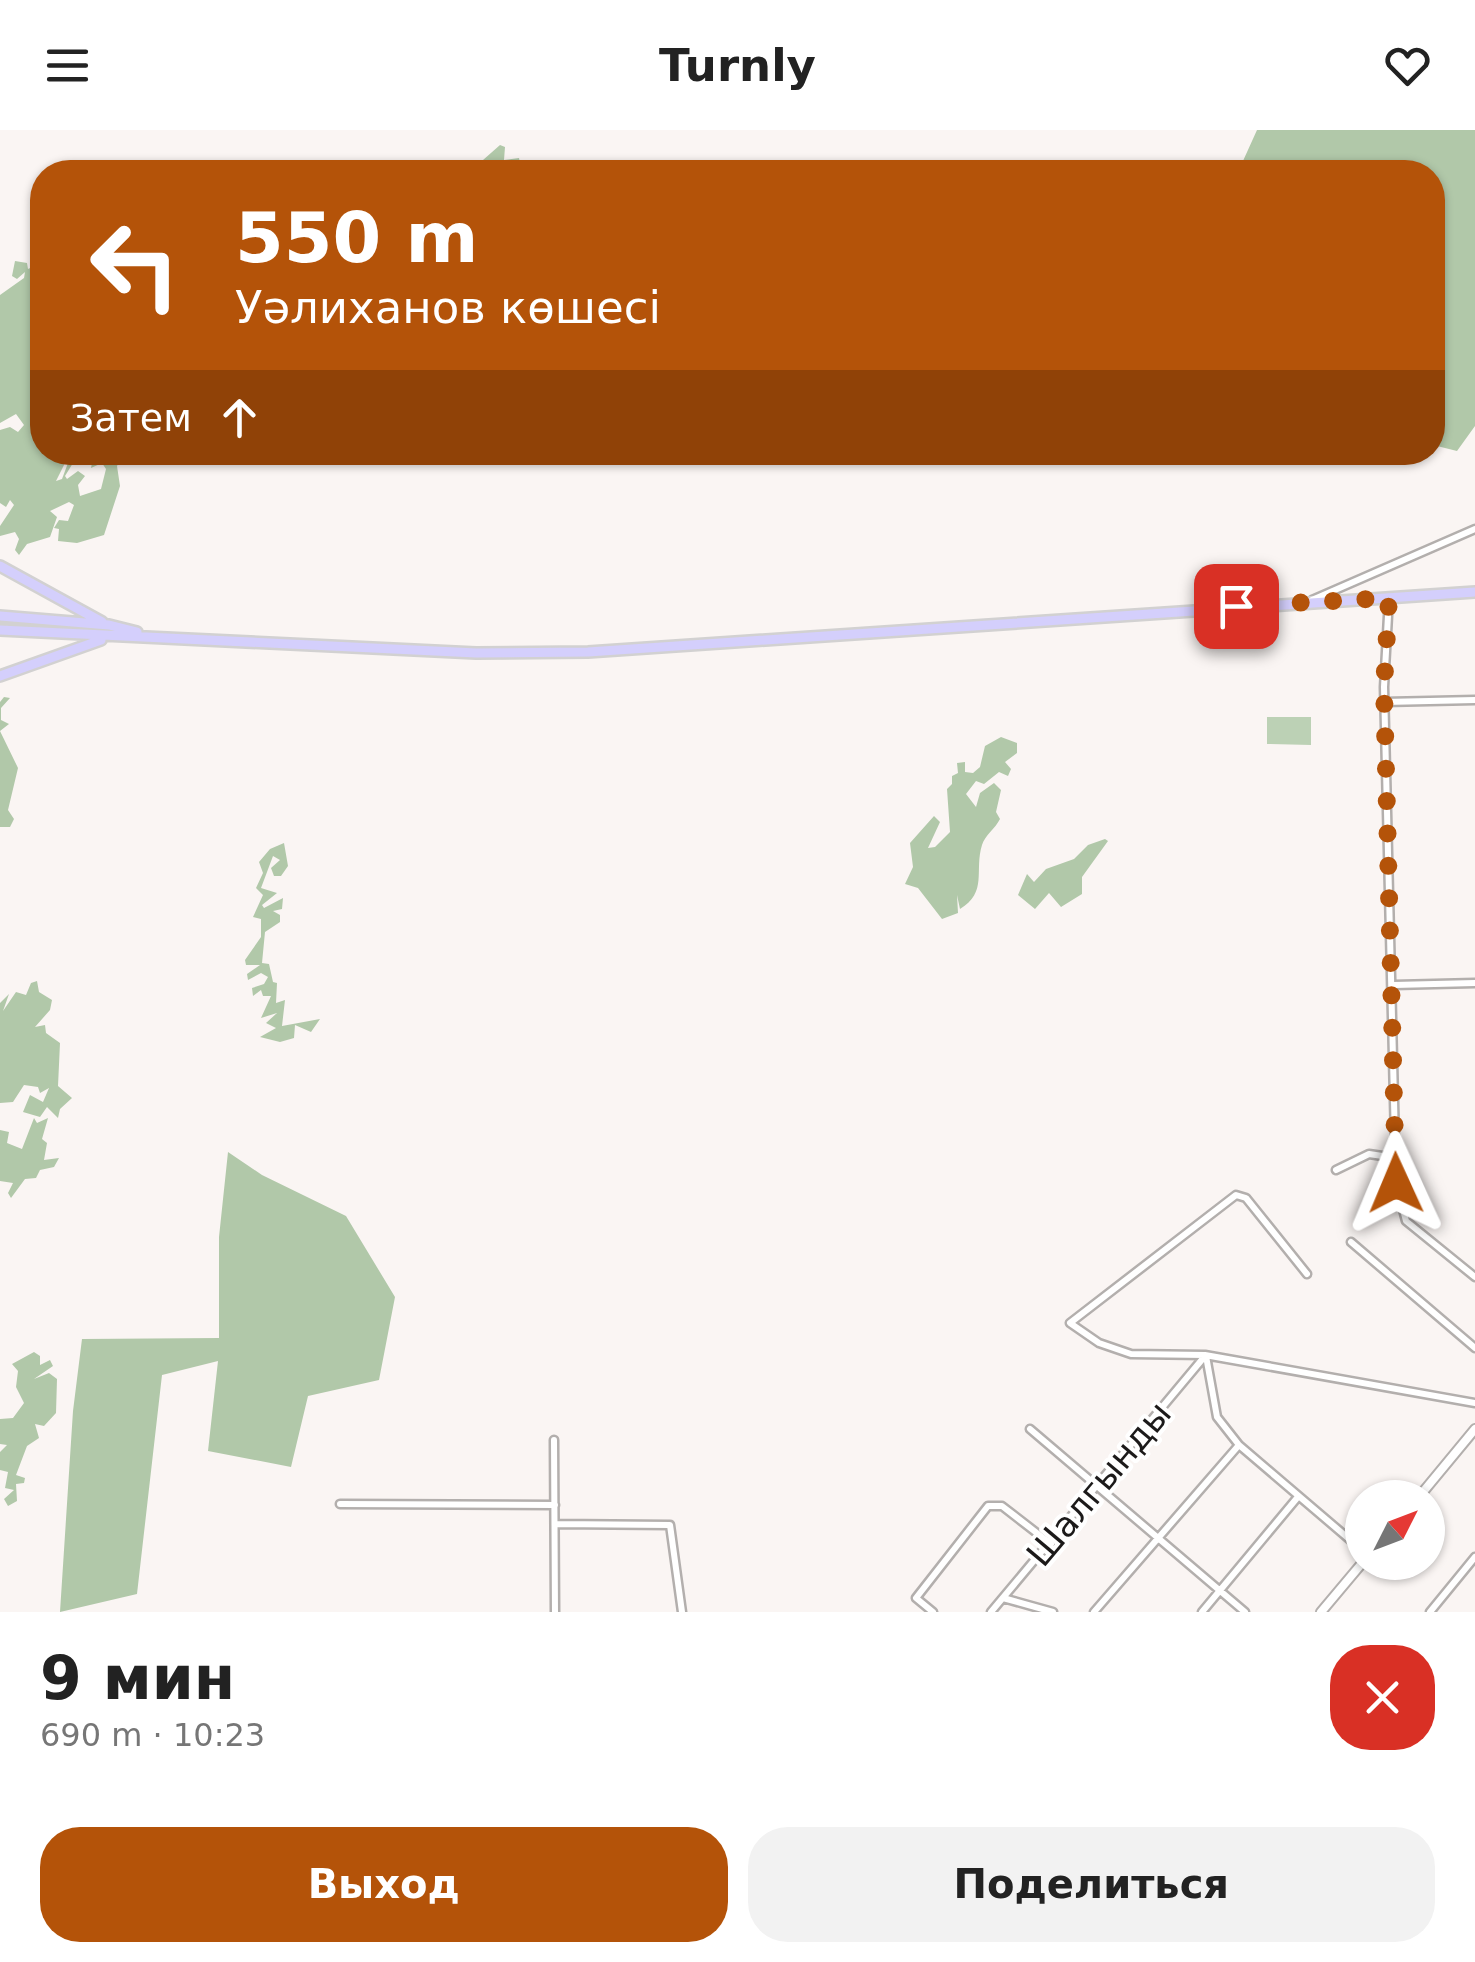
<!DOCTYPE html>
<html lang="ru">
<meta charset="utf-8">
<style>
:root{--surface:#fff;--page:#f2f2f2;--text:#222;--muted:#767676;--accent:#b45309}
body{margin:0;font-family:"DejaVu Sans",sans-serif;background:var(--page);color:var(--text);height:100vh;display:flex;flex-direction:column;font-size:38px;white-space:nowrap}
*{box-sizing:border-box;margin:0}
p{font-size:32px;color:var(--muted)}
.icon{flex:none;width:55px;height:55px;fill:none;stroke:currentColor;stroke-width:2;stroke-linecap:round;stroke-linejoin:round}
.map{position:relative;height:1482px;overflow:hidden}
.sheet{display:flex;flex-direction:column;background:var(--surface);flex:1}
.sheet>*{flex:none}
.hud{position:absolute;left:30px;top:30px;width:1415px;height:305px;border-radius:40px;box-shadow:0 2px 8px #0004;background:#b45309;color:#fff;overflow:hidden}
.needle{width:65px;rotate:48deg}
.tools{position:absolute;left:1345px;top:1350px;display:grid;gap:20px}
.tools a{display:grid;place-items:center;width:100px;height:100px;border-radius:50%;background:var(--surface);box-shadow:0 2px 8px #0004;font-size:50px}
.pin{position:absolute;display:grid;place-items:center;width:85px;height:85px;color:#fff;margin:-42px;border-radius:20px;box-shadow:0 5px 15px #0006}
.me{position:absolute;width:110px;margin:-55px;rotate:359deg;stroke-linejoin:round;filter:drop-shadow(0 0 8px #0008)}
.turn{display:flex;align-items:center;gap:35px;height:210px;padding:0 40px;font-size:45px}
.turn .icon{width:130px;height:130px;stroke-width:2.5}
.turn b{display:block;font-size:70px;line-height:85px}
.then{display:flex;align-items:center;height:95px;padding:0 40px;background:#0003;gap:20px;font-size:38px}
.round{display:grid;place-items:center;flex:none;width:105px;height:105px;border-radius:40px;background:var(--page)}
.head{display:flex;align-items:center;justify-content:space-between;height:170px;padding:0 40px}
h1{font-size:60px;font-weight:700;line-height:75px}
.button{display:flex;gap:20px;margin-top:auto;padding:20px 40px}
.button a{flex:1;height:115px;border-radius:40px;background:var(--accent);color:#fff;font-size:40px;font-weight:700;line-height:115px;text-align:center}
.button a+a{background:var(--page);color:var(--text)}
header{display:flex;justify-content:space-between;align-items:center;height:130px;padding:0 40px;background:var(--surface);font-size:45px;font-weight:700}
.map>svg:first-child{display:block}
.green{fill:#bcd1b5}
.forest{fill:#b1c8a9}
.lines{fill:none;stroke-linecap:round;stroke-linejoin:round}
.minor-casing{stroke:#b3afad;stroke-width:11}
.tertiary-casing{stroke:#b3afad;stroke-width:12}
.primary-casing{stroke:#d2d1d1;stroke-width:14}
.minor{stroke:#fff;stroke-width:6}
.tertiary{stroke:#fff;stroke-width:8}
.primary{stroke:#d4cffc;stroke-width:9}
.route{stroke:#b45309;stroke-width:18;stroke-dasharray:0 32.4}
.labels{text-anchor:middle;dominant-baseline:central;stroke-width:8;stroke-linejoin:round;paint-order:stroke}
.street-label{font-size:35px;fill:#1c1a1a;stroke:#fff}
</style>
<header><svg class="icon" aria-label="menu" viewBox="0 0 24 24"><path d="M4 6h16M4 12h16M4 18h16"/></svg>Turnly<svg class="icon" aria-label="heart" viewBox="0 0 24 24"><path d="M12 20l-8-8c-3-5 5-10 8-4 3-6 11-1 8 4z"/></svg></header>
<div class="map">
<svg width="1475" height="1482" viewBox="0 0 1475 1482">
<rect width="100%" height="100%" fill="#faf5f3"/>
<path class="green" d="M1267 587H1311V615L1267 614Z"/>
<path class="forest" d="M1257 0H1475V296L1457 321 1433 315 1432 42H1238Z
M500 15 505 17 504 30 519 28 522 42H484L483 30Z
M15 131 27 133 28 139 41 133 36 149 42 148V322L70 323 56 351 62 349 68 333H73L65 346 67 349 78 341 85 346 78 355 80 366 101 359 106 339 102 333 91 338 94 323H120L122 327 117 336 120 356 104 405 77 413 58 411 59 399 54 398 59 390 68 391 74 375 69 372 50 381 57 387 50 407 27 414 19 425 15 420 19 409 15 402 0 406V396L14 375 10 370 6 377 0 373V300L10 297 18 302 24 295 16 284 0 293V165L24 148 25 142 17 149 12 146Z
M4 567 10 568 1 578V590L9 594 0 601 18 638 8 680 14 689 10 697H0V572Z
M1001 607 1017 613V623L1005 632 1011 639 1008 646 999 642 984 654 976 651 966 664 976 677 980 663 994 653 1001 660 996 682 1000 689C995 699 985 705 982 715 974 741 988 762 960 779L957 765 958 783 942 789 918 758 905 754 913 737 910 713 934 686 940 692 928 718 935 717 950 702 947 659 952 654V646L958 643 957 633 965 632V642L973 643 980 637 985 616Z
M1105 709 1108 711 1082 747V764L1061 777 1049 763 1035 779 1018 765 1027 744 1034 752 1046 739 1074 729 1088 715Z
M284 713 288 736 281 746H274L271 738 280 730 273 726 261 758 277 763 262 775 264 778 283 768 282 779 273 781 280 785V792L265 802 262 833 269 834 273 852 277 853 276 873 285 870 282 896 320 889 311 902 295 895 294 908 280 912 260 907 276 898 266 893 277 883 261 888 271 866H263L261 860 253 866 252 858 264 854 268 847 261 843 248 850 247 844 260 835H246L245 830 261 807V789L253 787 263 765 256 758 263 743 259 732 270 719Z
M37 851 39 862 52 870 50 880 35 897 45 895 46 903 60 913 58 956 72 968 60 979 58 988 47 977 40 987 23 982 30 965 43 972 49 958 40 963 38 957 24 955 13 972 0 973V873L9 864 3 881 16 862 26 865 31 853Z
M34 988 37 993 48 988 42 1009 47 1013 44 1030 59 1028 54 1037 40 1040 36 1048 25 1049 11 1068 8 1063 13 1053 0 1051V1000L9 1002 7 1013 22 1019Z
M228 1022 262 1045 346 1086 395 1167 379 1250 308 1266 291 1337 208 1321 218 1231 162 1245 137 1464 60 1482 73 1281 82 1209 219 1208V1107Z
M34 1222 40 1226V1235L50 1230 53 1236 34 1249 49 1243 57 1249 56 1283 44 1296 35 1294 39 1308 27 1316 16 1345 25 1348 24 1353 16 1354 17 1371 8 1376 4 1369 14 1360 5 1358 8 1342 0 1340V1322L7 1315 0 1314V1289L13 1288 24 1273 16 1257 18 1241 12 1234Z"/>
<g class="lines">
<defs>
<path id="minor" d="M1389 468 1384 557 1396 1053 1406 1091 1475 1147
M1312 470 1475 399
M1384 572 1475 570
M1394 855 1475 853
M1336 1040 1369 1024 1396 1028
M1351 1112 1475 1218
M1307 1144 1246 1068 1236 1065 1070 1193 1099 1213 1131 1224 1205 1225 1475 1273
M1206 1226 1217 1287 1239 1315 1362 1420
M1030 1299 1245 1482
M554 1310 555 1482
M340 1374 555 1375
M555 1394 670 1395 682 1482
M1003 1468 1053 1482
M933 1482 916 1468 988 1376H1002L1051 1414
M991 1482 1205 1226
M1094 1482 1239 1315
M1202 1482 1297 1368
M1430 1482 1475 1427"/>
<path id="tertiary" d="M1418 1368 1475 1299
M1321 1482 1363 1432"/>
<path id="primary" d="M0 436 102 492
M0 486 109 495 137 502
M0 500 476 523 588 522 1475 462
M0 546 101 510"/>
</defs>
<use href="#minor" class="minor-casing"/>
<use href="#tertiary" class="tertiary-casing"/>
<use href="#primary" class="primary-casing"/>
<use href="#minor" class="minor"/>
<use href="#tertiary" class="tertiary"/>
<use href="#primary" class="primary"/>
</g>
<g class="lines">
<path class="route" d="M1236 476 1389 468 1384 557 1396 1053"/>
</g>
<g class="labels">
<g class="street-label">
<text transform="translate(1099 1354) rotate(-50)">Шалгынды</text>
</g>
</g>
</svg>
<div class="tools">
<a><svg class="needle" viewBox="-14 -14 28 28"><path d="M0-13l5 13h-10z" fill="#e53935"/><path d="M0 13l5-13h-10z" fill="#767676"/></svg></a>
</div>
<div class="pin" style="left:1236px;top:476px;background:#d93025"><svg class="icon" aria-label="arrive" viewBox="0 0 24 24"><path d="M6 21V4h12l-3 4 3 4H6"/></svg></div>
<svg class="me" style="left:1396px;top:1053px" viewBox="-20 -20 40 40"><path d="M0-17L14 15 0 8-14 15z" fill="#b45309" stroke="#fff" stroke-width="4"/></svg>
<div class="hud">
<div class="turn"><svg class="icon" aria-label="left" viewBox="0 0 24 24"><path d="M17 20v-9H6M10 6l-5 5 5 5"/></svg><div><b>550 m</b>Уәлиханов көшесі</div></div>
<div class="then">Затем<svg class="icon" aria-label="ahead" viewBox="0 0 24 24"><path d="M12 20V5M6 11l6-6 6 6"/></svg></div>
</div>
</div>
<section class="sheet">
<div class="head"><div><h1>9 мин</h1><p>690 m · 10:23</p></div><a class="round" style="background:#d93025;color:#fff"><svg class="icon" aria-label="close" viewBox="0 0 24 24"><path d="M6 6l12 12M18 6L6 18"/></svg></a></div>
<div class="button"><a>Выход</a><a>Поделиться</a></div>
</section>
